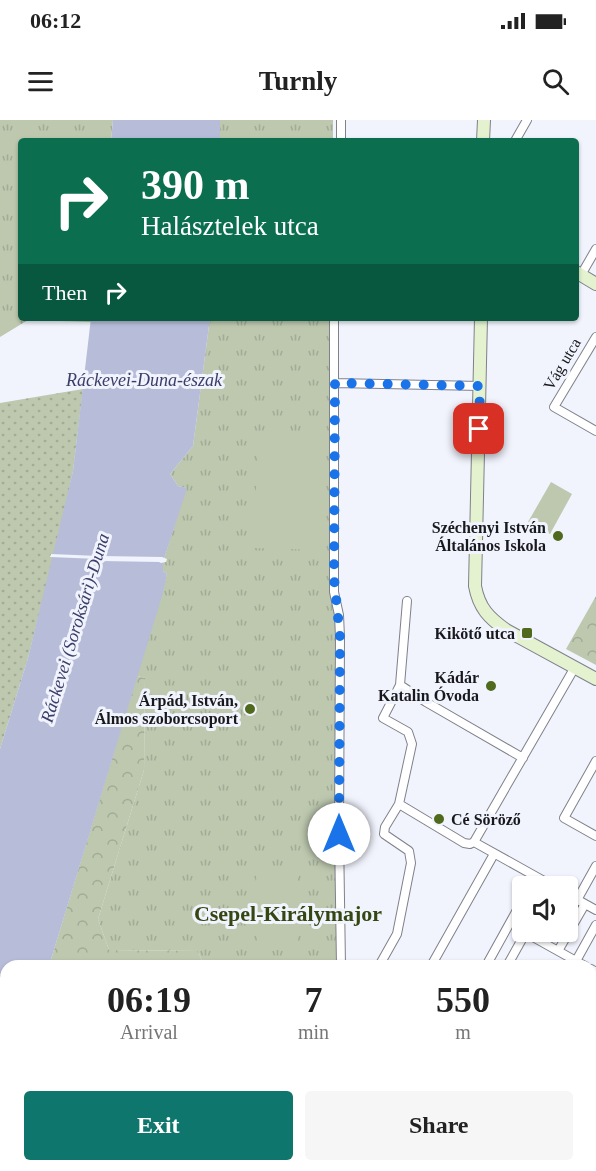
<!DOCTYPE html>
<meta charset="utf-8">
<style>
:root{--surface:#fff;--page:#f6f6f6;--text:#222;--muted:#767676;--accent:#0f766e}
body{margin:0;font-family:Georgia,serif;background:var(--page);color:var(--text);height:100vh;display:flex;flex-direction:column;font-size:22px;white-space:nowrap}
*{box-sizing:border-box;margin:0}
p{font-size:20px;color:var(--muted)}
.icon{flex:none;width:33px;height:33px;fill:none;stroke:currentColor;stroke-width:2;stroke-linecap:round;stroke-linejoin:round}
.map{position:relative;flex:1;overflow:hidden}
.side{position:absolute;left:0px;top:840px;width:597px;height:212px;display:flex;flex-direction:column;background:var(--surface);border-radius:18px 18px 0 0;box-shadow:0 2px 4px #0004}
.side>*{flex:none}
.banner{position:absolute;left:18px;top:18px;width:561px;height:183px;border-radius:6px;box-shadow:0 2px 4px #0004;background:#0b6e4f;color:#fff;overflow:hidden}
.tools{position:absolute;left:512px;top:756px;display:grid;gap:12px}
.tools a{display:grid;place-items:center;width:66px;height:66px;border-radius:6px;background:var(--surface);box-shadow:0 2px 4px #0004;font-size:30px}
.pin{position:absolute;display:grid;place-items:center;width:51px;height:51px;color:#fff;margin:-26px;border-radius:12px;box-shadow:0 3px 9px #0006}
.me{position:absolute;width:66px;margin:-33px;rotate:0deg;stroke-linejoin:round;filter:drop-shadow(0 0 4px #0008)}
.turn{display:flex;align-items:center;gap:21px;height:126px;padding:0 24px;font-size:27px}
.turn .icon{width:78px;height:78px;stroke-width:2.5}
.turn b{display:block;font-size:42px;line-height:51px}
.then{display:flex;align-items:center;height:57px;padding:0 24px;background:#0003;gap:12px;font-size:22px}
.eta{display:flex;justify-content:space-evenly;align-items:center;height:102px;text-align:center}
.eta b{font-size:36px;font-weight:600;line-height:42px}
.button{display:flex;gap:12px;margin-top:auto;padding:12px 24px}
.button a{flex:1;height:69px;border-radius:6px;background:var(--accent);color:#fff;font-size:24px;font-weight:600;line-height:69px;text-align:center}
.button a+a{background:var(--page);color:var(--text)}
.status{display:flex;justify-content:space-between;align-items:center;height:42px;padding:0 30px;background:var(--surface);direction:ltr}
.status svg{height:16px;fill:currentColor}
header{display:flex;justify-content:space-between;align-items:center;height:78px;padding:0 24px;background:var(--surface);font-size:27px;font-weight:600}
.map>svg:first-child{display:block}
.grass{fill:url(#grass-tufts)}
.forest{fill:url(#forest-crowns)}
.garden{fill:url(#garden-dots)}
.pitch{fill:#bdc8af}
.water{fill:#b7bcd9}
.pier{fill:#f1f3fd}
.lines{fill:none;stroke-linecap:round;stroke-linejoin:round}
.street-casing{stroke:#7f818b;stroke-width:10}
.secondary-casing{stroke:#7f818b;stroke-width:14}
.street{stroke:#fff;stroke-width:8}
.secondary{stroke:#e5f2d0;stroke-width:12}
.route{stroke:#1a73e8;stroke-width:10;stroke-dasharray:0 18}
.poi-dot{fill:#4f6a1d;stroke:#f1f3fd;stroke-width:2}
.labels{text-anchor:middle;dominant-baseline:central;stroke-width:6;stroke-linejoin:round;paint-order:stroke}
.street-label{font-size:16px;fill:#18191d;stroke:#f1f3fd}
.poi-label{font-size:16px;font-weight:bold;fill:#18191d;stroke:#f1f3fd;text-anchor:end}
.water-label{font-size:18px;font-style:italic;fill:#3a3e69;stroke:#f1f3fd}
.district-label{font-size:22px;font-weight:bold;fill:#344713;stroke:#f1f3fd}
</style>
<div class="status"><b>06:12</b><svg viewBox="0 0 49 12"><path d="M0 12V9h3v3zM5 12V6h3v6zM10 12V3h3v9zM15 12V0h3v12zM26 1h20v11H26zM47 4h2v5h-2z"/></svg></div>
<header><svg class="icon" aria-label="menu" viewBox="0 0 24 24"><path d="M4 6h16M4 12h16M4 18h16"/></svg>Turnly<svg class="icon" aria-label="search" viewBox="0 0 24 24"><circle cx="10" cy="10" r="6"/><path d="M15 15l6 6"/></svg></header>
<div class="map">
<svg width="596" height="1051" viewBox="0 0 596 1051">
<defs>
<pattern id="grass-tufts" width="24" height="20" patternUnits="userSpaceOnUse" patternTransform="scale(1.5)"><rect width="24" height="20" fill="#bdc8af"/><path d="M3 7l-1-3M5 7V3M7 7l1-3M15 17l-1-3M17 17v-4M19 17l1-3" fill="none" stroke="#a2ab96"/></pattern>
<pattern id="forest-crowns" width="20" height="18" patternUnits="userSpaceOnUse" patternTransform="scale(1.5)"><rect width="20" height="18" fill="#bdc8af"/><path d="M2 6a3 3 0 1 1 6 0M12 15a3 3 0 1 1 6 0" fill="none" stroke="#a2ab96"/></pattern>
<pattern id="garden-dots" width="8" height="8" patternUnits="userSpaceOnUse" patternTransform="scale(1.5)"><rect width="8" height="8" fill="#bdc8af"/><path d="M2 2h.1M6 6h.1" fill="none" stroke="#a2ab96" stroke-width="1.8" stroke-linecap="round"/></pattern>
</defs>
<rect width="100%" height="100%" fill="#f1f3fd"/>
<path class="grass" d="M0 0H113L111 21H21V198H91V202L28 200 0 217Z
M220 0H333V21H220Z
M210 198H335L344 846H204L198 831 109 830 98 799 144 650 145 558 137 556 167 454 163 451V442L186 368 178 366 170 354 193 326Z
M281 1046H460L467 1051H283Z"/>
<path class="forest" d="M596 476V545L566 529Z
M137 556 145 558 144 650 98 799 109 830 198 831 204 846H49Z
M6 1015V1046H144L143 1051H0V1041Z
M165 1046H281L283 1051H175Z"/>
<path class="garden" d="M83 269 73 351 60 411 28 538 0 629V283Z"/>
<path class="pitch" d="M260 311 323 313V430L252 428Z
M551 362 572 374 550 414 528 402Z
M256 747 298 748V830H257Z"/>
<path class="water" d="M113 0H220V21H111Z
M91 198H210L193 326 170 354 178 366 187 368 163 442V451L167 454 162 476 49 846H6V1015L0 1041V629L28 538 73 351Z"/>
<path class="pier" d="M51 434 99 436 101 434 102 436 162 437 167 439 166 442 161 443 159 442 101 441 98 439 50 437Z"/>
<g class="lines">
<defs>
<path id="street" d="M341 21V0
M515 21 527 0
M581 155 596 129
M334 198V472L339 495 340 517 339 714 341 846
M596 217 554 287 596 311
M335 263 480 266
M400 565 426 582 523 638
M596 641 564 698 596 716
M399 684 464 723 470 724 474 722 553 766
M474 722 575 547
M530 766 536 757
M567 774 596 790
M577 780 596 746
M524 812 585 846
M558 831 585 784
M576 841 596 805
M379 846 397 814 411 743 409 731 384 714 385 707 399 684 412 624 408 612 383 598 400 565 407 481
M431 846 494 734
M486 846 522 781
M507 846 526 812
M591 849 596 852
M591 901 596 892
M463 1046 473 1051
M503 1051 506 1046"/>
<path id="secondary" d="M483 21 484 0
M576 152 596 164
M481 198 475 466C479 488 489 498 506 510L596 559"/>
</defs>
<use href="#street" class="street-casing"/>
<use href="#secondary" class="secondary-casing"/>
<use href="#street" class="street"/>
<use href="#secondary" class="secondary"/>
</g>
<g class="lines">
<path class="route" d="M339 714 340 517 334 458 335 263 480 266 479 309"/>
</g>
<g class="poi-dot">
<circle cx="558" cy="416" r="6"/>
<rect x="521" y="507" width="12" height="12" rx="3"/>
<circle cx="491" cy="566" r="6"/>
<circle cx="250" cy="589" r="6"/>
<circle cx="439" cy="699" r="6"/>
</g>
<g class="labels">
<g class="street-label">
<text transform="translate(562 244) rotate(-59)">Vág utca</text>
</g>
<g class="poi-label">
<text x="546" y="407">Széchenyi István<tspan x="546" dy="18">Általános Iskola</tspan></text>
<text x="515" y="513">Kikötő utca</text>
<text x="479" y="557">Kádár<tspan x="479" dy="18">Katalin Óvoda</tspan></text>
<text x="238" y="580">Árpád, István,<tspan x="238" dy="18">Álmos szoborcsoport</tspan></text>
<text x="451" y="699" text-anchor="start">Cé Söröző</text>
</g>
<g class="water-label">
<text x="144" y="260">Ráckevei-Duna-észak</text>
<text transform="translate(75 508) rotate(-73)">Ráckevei (Soroksári)-Duna</text>
</g>
<g class="district-label">
<text x="288" y="793">Csepel-Királymajor</text>
</g>
</g>
</svg>
<div class="tools">
<a><svg class="icon" aria-label="sound" viewBox="0 0 24 24"><path d="M4 9h4l5-4v14l-5-4H4zM17 9q2 3 0 6"/></svg></a>
</div>
<div class="pin" style="left:479px;top:309px;background:#d93025"><svg class="icon" aria-label="arrive" viewBox="0 0 24 24"><path d="M6 21V4h12l-3 4 3 4H6"/></svg></div>
<svg class="me" style="left:339px;top:714px" viewBox="-20 -20 40 40"><circle r="19" fill="#fff"/><path d="M0-13L10 11 0 6-10 11z" fill="#1a73e8"/></svg>
<div class="banner">
<div class="turn"><svg class="icon" aria-label="right" viewBox="0 0 24 24"><path d="M7 20v-9h11M14 6l5 5-5 5"/></svg><div><b>390 m</b>Halásztelek utca</div></div>
<div class="then">Then<svg class="icon" aria-label="right" viewBox="0 0 24 24"><path d="M7 20v-9h11M14 6l5 5-5 5"/></svg></div>
</div>
<section class="side">
<div class="eta">
<div><b>06:19</b><p>Arrival</p></div>
<div><b>7</b><p>min</p></div>
<div><b>550</b><p>m</p></div>
</div>
<div class="button"><a>Exit</a><a>Share</a></div>
</section>
</div>
